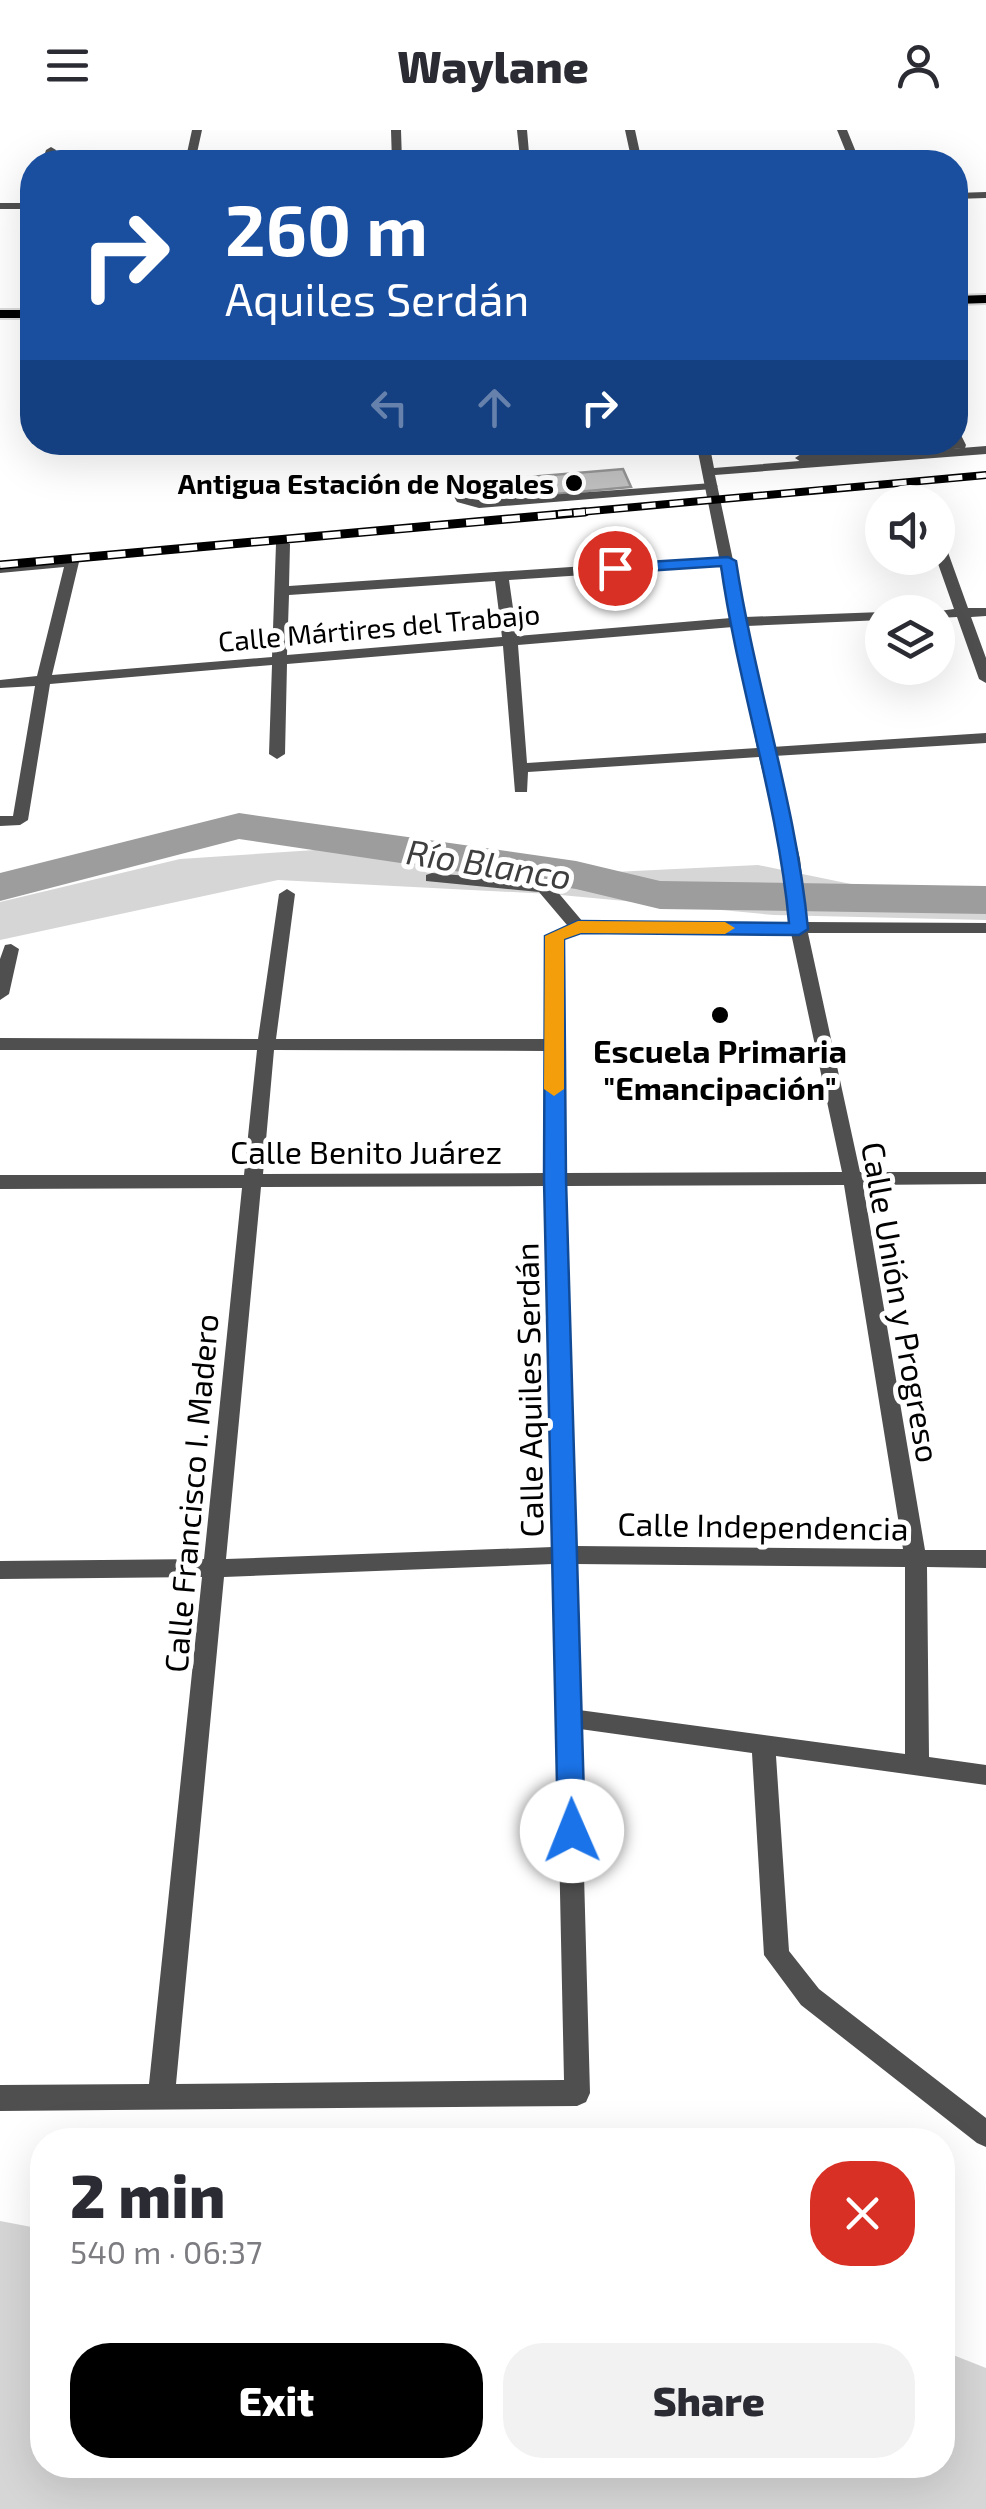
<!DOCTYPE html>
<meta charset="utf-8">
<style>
:root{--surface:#fff;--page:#f2f2f3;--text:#2b2b33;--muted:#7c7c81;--accent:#000}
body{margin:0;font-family:"Exo 2",sans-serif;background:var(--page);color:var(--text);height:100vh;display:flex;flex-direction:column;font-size:38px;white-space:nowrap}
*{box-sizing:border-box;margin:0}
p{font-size:32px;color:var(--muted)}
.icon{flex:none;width:55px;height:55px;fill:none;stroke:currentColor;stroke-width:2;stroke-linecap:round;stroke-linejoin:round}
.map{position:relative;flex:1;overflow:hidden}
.details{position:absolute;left:30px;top:1998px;width:925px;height:350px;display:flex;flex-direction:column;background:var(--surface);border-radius:40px;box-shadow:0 10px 40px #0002}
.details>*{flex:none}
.hud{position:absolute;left:20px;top:20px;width:948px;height:305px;border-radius:40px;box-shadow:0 10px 40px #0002;background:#1a4fa0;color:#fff;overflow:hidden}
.buttons{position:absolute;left:865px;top:355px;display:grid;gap:20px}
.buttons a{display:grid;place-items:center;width:90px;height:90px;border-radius:50%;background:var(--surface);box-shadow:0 10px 40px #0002;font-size:50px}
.pin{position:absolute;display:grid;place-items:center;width:85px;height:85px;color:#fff;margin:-42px;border:5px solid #fff;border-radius:50%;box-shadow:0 2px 10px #0007}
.me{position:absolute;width:110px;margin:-55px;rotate:359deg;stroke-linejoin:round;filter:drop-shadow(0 0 8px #0008)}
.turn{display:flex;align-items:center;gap:35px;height:210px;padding:0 40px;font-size:45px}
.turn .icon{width:130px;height:130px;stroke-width:2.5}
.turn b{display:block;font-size:70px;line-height:85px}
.lanes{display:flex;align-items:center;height:95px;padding:0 40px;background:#0003;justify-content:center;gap:50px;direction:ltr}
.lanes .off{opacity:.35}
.round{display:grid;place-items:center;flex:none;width:105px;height:105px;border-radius:40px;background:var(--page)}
.overview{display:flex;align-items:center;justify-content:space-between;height:170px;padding:0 40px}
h1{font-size:60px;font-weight:800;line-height:75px}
.action{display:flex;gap:20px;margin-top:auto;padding:20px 40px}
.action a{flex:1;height:115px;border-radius:40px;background:var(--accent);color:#fff;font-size:40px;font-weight:800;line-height:115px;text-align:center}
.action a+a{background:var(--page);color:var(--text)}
header{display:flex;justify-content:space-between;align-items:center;height:130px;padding:0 40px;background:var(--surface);font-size:45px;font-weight:800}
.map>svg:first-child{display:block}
.green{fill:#d6d6d6}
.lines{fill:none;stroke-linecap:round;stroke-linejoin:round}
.river{fill:#9d9d9d;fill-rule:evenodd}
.building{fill:#bfbfbf;stroke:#939393;stroke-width:2.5}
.primary-casing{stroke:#dbdbdb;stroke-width:4}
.service{fill:#4f4f4f;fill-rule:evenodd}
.pedestrian{fill:#4f4f4f;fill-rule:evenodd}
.minor{fill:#4f4f4f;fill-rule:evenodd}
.tertiary{fill:#4f4f4f;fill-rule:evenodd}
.primary{fill:#000;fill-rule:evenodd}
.rail-far1-casing{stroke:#000;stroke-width:8}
.rail-casing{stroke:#000;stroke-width:9}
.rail-far1{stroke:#fff;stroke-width:5;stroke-dasharray:14;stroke-linecap:butt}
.rail{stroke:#fff;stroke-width:6;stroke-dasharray:18;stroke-linecap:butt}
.route{fill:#1a73e8;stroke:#114b97;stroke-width:2.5}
.slow{fill:#f59e0b}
.poi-dot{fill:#000;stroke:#fff;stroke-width:4}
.labels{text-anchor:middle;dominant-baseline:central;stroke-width:10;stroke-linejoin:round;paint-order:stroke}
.far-poi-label{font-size:28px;font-weight:bold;fill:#000;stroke:#fff;text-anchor:end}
.far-street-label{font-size:28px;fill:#000;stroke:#fff}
.poi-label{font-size:32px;font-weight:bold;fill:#000;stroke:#fff}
.street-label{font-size:32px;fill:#000;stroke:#fff}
.water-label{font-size:35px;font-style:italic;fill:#3e3e3e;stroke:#fff}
</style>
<header><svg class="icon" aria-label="menu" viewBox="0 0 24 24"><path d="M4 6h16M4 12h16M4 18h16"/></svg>Waylane<svg class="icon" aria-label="person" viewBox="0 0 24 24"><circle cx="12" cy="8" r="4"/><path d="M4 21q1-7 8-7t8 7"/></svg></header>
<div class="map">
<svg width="986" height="2379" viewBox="0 0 986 2379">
<rect width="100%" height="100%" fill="#fff"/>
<path class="green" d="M376 716 572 744 758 735 885 761 986 764V790L774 785 550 764 278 750 0 810V772L180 729Z
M0 2091 42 2099V2335H942L943 2221 986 2238V2379H0Z"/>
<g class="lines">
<path class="river" d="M239 683 576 731 660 751 986 756V784L660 779 576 759 239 709 0 771V743Z"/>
</g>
<path class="building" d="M623 339 631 357 524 367 516 348Z"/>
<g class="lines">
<defs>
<path id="primary" d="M986 165V173L955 174V166Z
M0 180H32V188H0Z"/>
</defs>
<use href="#primary" class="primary-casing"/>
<path class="service" d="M51 17 56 20 51 32H42L46 20Z
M453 351 457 352 466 368 479 370 712 353 718 356 712 359 479 378 457 372 447 354Z"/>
<path class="pedestrian" d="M955 302 960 303 966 315 965 318 801 332 795 328 801 324 955 312Z"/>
<path class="minor" d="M192 0H202L195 32H185Z
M391 0H401L402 32H392Z
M517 0H527L529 23H630L625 0H635L642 32 520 28Z
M986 62V68L955 69V63Z
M0 73H32V79H0Z
M696 312H709L714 338 986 316V324L715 345 745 487 882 482H885L882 490 747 496 772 617 986 603V613L774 626 800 729 807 792 986 793V803H808L860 1042H986V1054L863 1055 925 1420H986V1438L927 1437 929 1627 986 1635V1655L776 1626 789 1821 819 1859 986 1988V2017L977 2013 801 1875 764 1825 752 1623 580 1599 590 1963 586 1972 577 1976 0 1981V1955L149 1954 202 1447 0 1449V1431L204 1429 242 1058 0 1059V1045H244L257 920H0V908L258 909 279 764 287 759 295 764 276 909H546L547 806 567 795 539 762 426 751V745L432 743 550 753 583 792H790L784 729 759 627 528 642 527 662H515L503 516 287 534 285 624 277 629 269 624 272 535 50 554 28 690 20 695 0 696V686H13L35 556 0 558V550L37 546 64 437 0 443V435L72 428 79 432 52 545 272 527 276 414 283 410 290 414 289 456 719 427ZM720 436 731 488 517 506 509 450ZM495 451 502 507 287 525 289 465ZM733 497 757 618 527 633 518 515ZM580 802 791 803 842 1042 564 1043 563 809ZM274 920 546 921V1043L263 1044ZM844 1055 903 1419 575 1416 565 1056ZM546 1056 553 1417 226 1429 261 1057ZM553 1434 564 1950 176 1954 224 1447ZM575 1434 905 1437V1624L579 1580Z
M916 362H926L929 372H917Z
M938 410 945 414 968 478H986V486L971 487 986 528V553L979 549 957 487 938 488V482H932L954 479 936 428Z
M11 814 19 819 9 864 0 870V829L5 815Z"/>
<path class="tertiary" d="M837 0H847L860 32H850Z"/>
<use href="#primary" class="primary"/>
<defs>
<path id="rail-far1" d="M558 384 986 345"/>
<path id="rail" d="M0 435 585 382"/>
</defs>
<use href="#rail-far1" class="rail-far1-casing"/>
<use href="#rail" class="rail-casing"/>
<use href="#rail-far1" class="rail-far1"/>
<use href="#rail" class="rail"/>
</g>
<path class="route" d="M728 427 736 431C755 555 796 674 808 799L799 805 581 803 564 809 566 1049 585 1701 581 1709 572 1713 562 1709 558 1701 544 1049 545 806 578 791 789 793C778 672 738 556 721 436L615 443 607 438 615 434Z"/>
<path class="slow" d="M578 791 725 792 735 798 725 804 581 803 564 809V959L554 966 544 959 545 806Z"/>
<g class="poi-dot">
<circle cx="574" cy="353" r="10"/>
<circle cx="720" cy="885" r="10"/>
</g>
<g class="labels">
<g class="far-poi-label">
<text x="554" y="353">Antigua Estación de Nogales</text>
</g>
<g class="far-street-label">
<text transform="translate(379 497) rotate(-5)">Calle Mártires del Trabajo</text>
</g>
<g class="poi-label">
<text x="720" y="920">Escuela Primaria<tspan x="720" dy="37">"Emancipación"</tspan></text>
</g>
<g class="street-label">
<text x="366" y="1021">Calle Benito Juárez</text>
<text transform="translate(902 1172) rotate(80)">Calle Unión y Progreso</text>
<text transform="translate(528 1260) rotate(-91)">Calle Aquiles Serdán</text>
<text transform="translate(190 1363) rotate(-85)">Calle Francisco I. Madero</text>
<text transform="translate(763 1395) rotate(1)">Calle Independencia</text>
</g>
<g class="water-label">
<text transform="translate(489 733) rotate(9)">Río Blanco</text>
</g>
</g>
</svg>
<div class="buttons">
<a><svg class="icon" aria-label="sound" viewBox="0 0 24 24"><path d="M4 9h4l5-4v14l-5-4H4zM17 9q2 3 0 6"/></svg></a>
<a><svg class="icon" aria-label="layers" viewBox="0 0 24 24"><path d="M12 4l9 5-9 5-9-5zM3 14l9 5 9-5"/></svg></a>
</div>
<div class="pin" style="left:615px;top:438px;background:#d93025"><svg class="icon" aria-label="arrive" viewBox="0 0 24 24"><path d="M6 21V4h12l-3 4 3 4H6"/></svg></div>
<svg class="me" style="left:572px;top:1701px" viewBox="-20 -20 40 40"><circle r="19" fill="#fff"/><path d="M0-13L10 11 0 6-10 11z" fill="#1a73e8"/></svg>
<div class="hud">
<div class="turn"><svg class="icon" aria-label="right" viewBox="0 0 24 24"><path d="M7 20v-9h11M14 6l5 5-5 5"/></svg><div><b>260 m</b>Aquiles Serdán</div></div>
<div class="lanes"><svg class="icon off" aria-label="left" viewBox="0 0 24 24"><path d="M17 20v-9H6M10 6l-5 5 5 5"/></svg><svg class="icon off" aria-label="ahead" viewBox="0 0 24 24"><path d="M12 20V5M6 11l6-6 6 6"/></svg><svg class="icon" aria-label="right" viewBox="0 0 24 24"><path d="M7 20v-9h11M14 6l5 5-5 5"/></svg></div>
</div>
<section class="details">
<div class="overview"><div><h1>2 min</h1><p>540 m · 06:37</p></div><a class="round" style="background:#d93025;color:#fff"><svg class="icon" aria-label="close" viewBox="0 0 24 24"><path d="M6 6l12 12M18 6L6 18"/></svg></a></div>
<div class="action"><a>Exit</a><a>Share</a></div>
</section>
</div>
